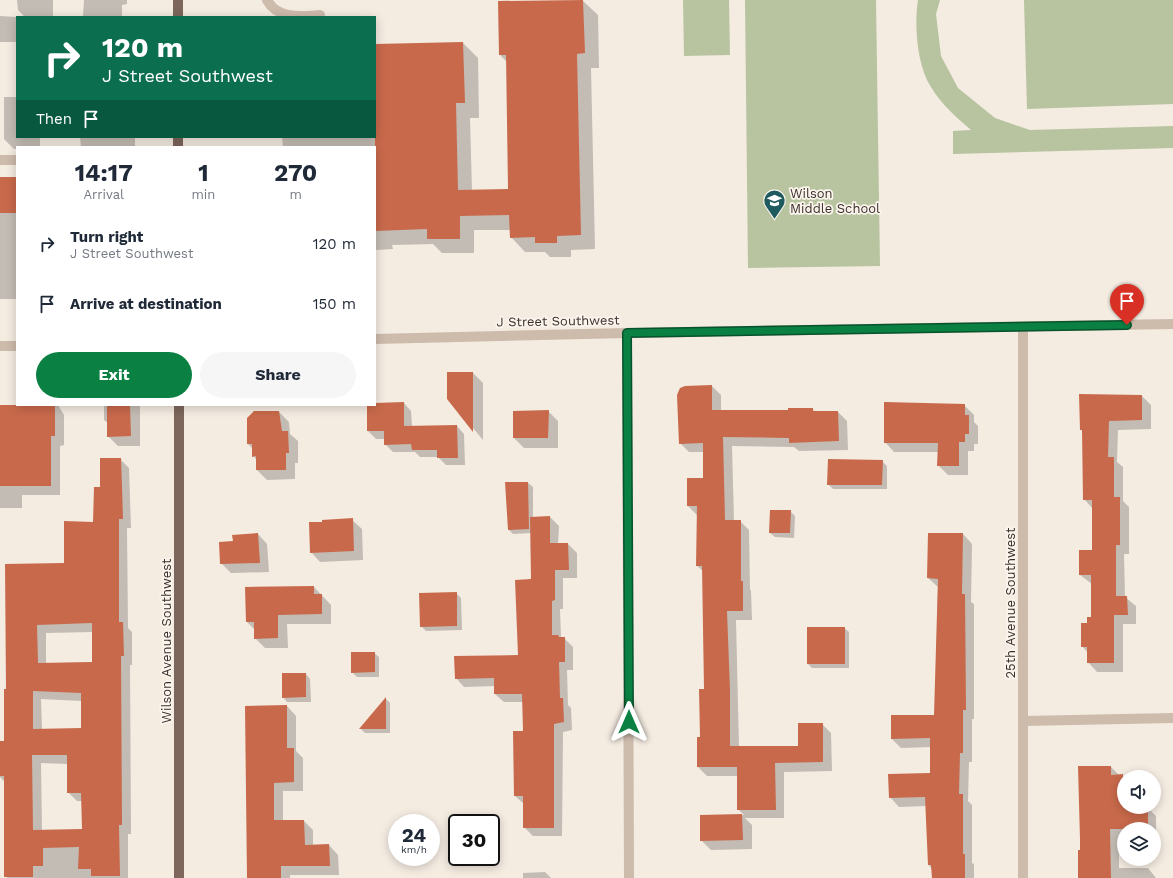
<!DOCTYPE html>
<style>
:root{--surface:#fff;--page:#f6f6f7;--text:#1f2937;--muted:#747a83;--accent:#0b8043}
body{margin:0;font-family:"Work Sans",sans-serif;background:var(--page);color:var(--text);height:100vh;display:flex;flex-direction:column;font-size:15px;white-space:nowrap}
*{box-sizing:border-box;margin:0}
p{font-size:13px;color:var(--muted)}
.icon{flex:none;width:22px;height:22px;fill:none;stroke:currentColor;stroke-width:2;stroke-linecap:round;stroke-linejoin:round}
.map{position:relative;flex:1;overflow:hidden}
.panel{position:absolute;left:16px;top:146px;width:360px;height:260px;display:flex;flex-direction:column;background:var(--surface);border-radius:0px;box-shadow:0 2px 10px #0003}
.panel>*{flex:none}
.banner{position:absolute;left:16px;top:16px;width:360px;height:122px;border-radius:0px;box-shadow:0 2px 10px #0003;background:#0b6e4f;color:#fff;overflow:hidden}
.controls{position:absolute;left:1117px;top:770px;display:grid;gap:8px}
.controls a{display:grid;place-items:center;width:44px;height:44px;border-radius:50%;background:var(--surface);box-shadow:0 2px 10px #0003;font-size:20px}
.speed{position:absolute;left:388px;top:814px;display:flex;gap:8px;font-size:20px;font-weight:700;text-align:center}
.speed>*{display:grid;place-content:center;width:52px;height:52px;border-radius:50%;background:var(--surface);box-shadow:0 2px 10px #0003;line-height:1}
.speed small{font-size:10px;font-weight:400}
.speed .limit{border:2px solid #111;border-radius:6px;background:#fff;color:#111}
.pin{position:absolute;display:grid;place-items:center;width:34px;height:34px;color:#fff;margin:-41px -17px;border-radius:50% 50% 50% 0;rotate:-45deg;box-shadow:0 0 4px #0007}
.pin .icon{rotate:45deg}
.me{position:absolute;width:44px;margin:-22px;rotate:0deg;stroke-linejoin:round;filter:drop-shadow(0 0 3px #0008)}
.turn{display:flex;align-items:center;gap:14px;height:84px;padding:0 20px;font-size:18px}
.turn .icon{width:52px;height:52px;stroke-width:2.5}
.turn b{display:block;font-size:28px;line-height:34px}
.then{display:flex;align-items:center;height:38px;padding:0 20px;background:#0003;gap:8px;font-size:15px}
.eta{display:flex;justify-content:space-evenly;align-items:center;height:68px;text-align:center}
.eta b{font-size:24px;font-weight:700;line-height:28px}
.action{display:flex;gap:8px;margin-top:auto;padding:8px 20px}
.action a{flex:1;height:46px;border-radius:24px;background:var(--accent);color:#fff;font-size:16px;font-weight:700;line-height:46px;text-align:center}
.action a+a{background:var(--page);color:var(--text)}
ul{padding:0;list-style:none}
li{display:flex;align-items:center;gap:12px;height:60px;padding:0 20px}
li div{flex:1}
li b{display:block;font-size:15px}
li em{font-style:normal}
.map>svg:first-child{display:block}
.grass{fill:#b8c4a0}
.shadow{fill:#0003;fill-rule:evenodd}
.building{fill:#c8694b;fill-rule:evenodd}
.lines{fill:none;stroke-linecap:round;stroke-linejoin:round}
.minor{stroke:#cdbbac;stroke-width:10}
.major{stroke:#7d675c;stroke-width:10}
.route-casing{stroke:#07532c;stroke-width:10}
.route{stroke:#0b8043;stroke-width:7}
.labels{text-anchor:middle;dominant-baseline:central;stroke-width:3.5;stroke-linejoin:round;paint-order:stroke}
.poi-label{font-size:13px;fill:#3b302b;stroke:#fbf5ee;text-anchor:start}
.street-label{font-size:13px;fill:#3b302b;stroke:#fbf5ee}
</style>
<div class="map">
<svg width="1173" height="878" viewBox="0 0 1173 878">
<rect width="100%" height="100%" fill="#f4ebe1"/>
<path class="grass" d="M683 0H729L730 55 684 56Z
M745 0H876L880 266 748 268Z
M918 0H940L936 14 941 56 958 88 995 118 1030 130 1173 126V148L953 154V131L971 130C956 117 941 104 931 87 917 65 914 26 918 0Z
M1024 0H1173V104L1027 109Z"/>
<path class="shadow" d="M17 0H53V17H25L18 10Z
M84 0H127V4L122 5V17H83Z
M583 1 598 15 599 68H591L595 249 571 250V257H550L545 252H525L511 237 510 230H474V253H442L433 244 392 245 393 249 375 250V147H283L282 137H375V45L463 43 478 58 479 118H470L472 191 509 190 507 62 500 55 499 2Z
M0 16 17 17V42H0Z
M4 97H17V137H40V147H17V149H14L4 139Z
M80 137H135V147H81Z
M0 178H17V299H0Z
M473 373 483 383V440L448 398Z
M712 386 721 395V411H789L812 409 816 412H838L847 421 848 450 799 451 794 447 732 446 734 521H740L749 530 750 589 751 591 752 620H736L739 747 799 746 822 724 831 733 832 771 784 772V818H745L752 825V849L711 850 701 840V816L744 815 738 809V776H707L698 767 705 690 703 571 697 566V515L688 506 704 479V452H689L680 443Z
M1142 396 1151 405V429L1118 430 1117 462 1123 467V501L1129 507V554H1124L1125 597 1136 606V624H1123V672H1097L1088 662V653L1082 646 1088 624 1092 618V584L1080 575 1093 551V509L1084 499 1083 432 1081 430Z
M404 403 411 411 412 427 457 426 464 434 465 465H446L438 457H420L415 452H393L385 444V439H376L368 431V405Z
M58 405 64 415V445L60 446V495H22V508H0V406Z
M104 405H140V446H118L108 436V423L104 420Z
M964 405 974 415V422L978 426V444H974V451H968V475H948L938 465V452H894L885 442Z
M548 411 558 421V448H524L514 438Z
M279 412 289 422 290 434 298 441V463H295V479L267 480 257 470V460L253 456V449L248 444Z
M120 459 129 468 131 528H127L128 628 132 632V665H130L131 834H128V878H7L5 782 0 777V742H5L7 690 6 565 65 564 94 523 101 488ZM93 632V663L46 664V633ZM41 699 82 701V729H42ZM41 763 68 764V792L77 801H82L83 830 42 831Z
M882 461 887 466V489H833L828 484Z
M506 483H528L533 487V517H550L559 526 558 544H568L577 553V578H563V609H560L561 638H564L573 647V670H567L568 705 571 708 572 730 563 732 562 836H533L524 827V804L515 796 524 732V702H504L495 694V686L464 687 456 678 519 656 532 580 531 533 513 534 509 530Z
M790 511 795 516 794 538 775 537 770 533Z
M352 520 362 529 363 560 320 562 311 552Z
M258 534 267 544 269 572 231 573 221 563 234 542Z
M963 534 972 544 971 602 974 604V719H972V762H969L968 801 972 805V863L974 864V878H933L932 869 929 865 926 806 899 807 890 797 931 774V747L901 748 892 739 935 716 938 587 928 578Z
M314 587 331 605V624H287L288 648H265L255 638V630L247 622Z
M456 593 461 598 462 630 426 631 421 626Z
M844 628 849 632V668H812L808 664Z
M374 653 379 657V677H357L352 672Z
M306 674 310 679 311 702H287L283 697Z
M386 699 390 703V733H365L361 729Z
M287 706 296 716V751L303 758V791H283V821H304L313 830V846L329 845 338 855 339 875H290V878H247Z
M1111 767 1119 775 1124 777V807H1147L1156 816V840H1154V829H1124V840H1119V868H1148L1156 878H1079L1081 851Z
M545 872 551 878H523V873Z"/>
<path class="building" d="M583 0 585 53 577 54 581 235 557 236V243H535V237L510 238 509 215 460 216V239H427V229L375 231V44L463 42 465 103H456L458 190 508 189 506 55H499L498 1Z
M0 177H17V213H0Z
M447 372H473V432L447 399Z
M712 385V410H788V408H813V411H838L839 441 789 443V438L723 437 725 520H741V581H743V611H727L730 690V746H798V723H823V762L775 763 776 810H737V767H697V737H700L699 689H704L702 566H696L697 506H687V478H703V443L679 444 677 395 680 388 685 386Z
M1079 394 1142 395V420L1109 421 1108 457H1114V497H1120V545H1116V596H1127L1128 615H1114V663H1087V647H1081V623H1087V617H1091V575H1079V550H1092V500H1083L1082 430H1080Z
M404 402V426L457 425 458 458H437V450H412L411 444 384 445V431H367V405H375V403Z
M884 402 965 404V415H969V434H965V442H959V466H937L938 443H884Z
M0 405H55V436H51V486H0Z
M107 405H130L131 436 107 437Z
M549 410 548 438H513V411Z
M254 411H279L282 431H288L289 453H286V470H256V456L252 457V444H247V418Z
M100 458H121L122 486 123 519H119V622H123L124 656H121L122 825H119L120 876H91V869H78L79 847 43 848V866H33V877H4V776H0V741H4V689H6L5 564 64 563V521L93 522 94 487H100ZM92 623V662L38 663 37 625ZM33 691 81 693V728L33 729ZM32 755H67V793H81L82 829 33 830Z
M828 459 883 460 882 485H827Z
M505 482H528L529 529 508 530Z
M770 510H791L790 533H769Z
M550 516V543H568L569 570H555V600L552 601V635H558L559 637H565V662H559L560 698H563L564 722 554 724V828H523V796H514L513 731H523L522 694H494V678L455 679 454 656 518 655 515 580 531 579 530 517Z
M353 518 354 551 310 553 309 522H322V520Z
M258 533 260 563 220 564 219 542 233 541 232 535Z
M928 533H963L962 594H965L966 710H963V753H960L959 794H963V854H965V878H932L931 865H928L925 797 889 798 888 774 930 773V738L891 739V715H934L938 579 927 578Z
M314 586V594H322V614L278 615V638L254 639V622H246L245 587Z
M457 592V626L420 627 419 593Z
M807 627H845V664H807Z
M351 652H375V672L351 673Z
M282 673H306V697L282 698Z
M386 697V729H359Z
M287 705V748H294V782L274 783V820H304L305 845 329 844 330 866H281V878H247L245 706Z
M1078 766H1111V775L1123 774 1124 807H1148V829H1110L1111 878H1078V850H1080V839Z
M742 814 743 840 700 841V815Z"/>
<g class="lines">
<path class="minor" d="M267 0C278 20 302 16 320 15
M0 160H17
M627 333 629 878
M375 339 627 333 1173 324
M0 346H17
M1023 721 1173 718
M1023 878V327"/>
<path class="major" d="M178 0V17
M178 137V147
M179 405V878"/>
</g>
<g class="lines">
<defs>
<path id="route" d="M629 722 627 333 1127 325"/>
</defs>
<use href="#route" class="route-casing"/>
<use href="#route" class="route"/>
</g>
<defs>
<symbol id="school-pin" viewBox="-11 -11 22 30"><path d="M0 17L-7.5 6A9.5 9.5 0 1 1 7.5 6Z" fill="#1f5a5e" stroke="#fbf5ee"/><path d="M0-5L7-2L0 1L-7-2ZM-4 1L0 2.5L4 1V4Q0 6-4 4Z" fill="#fff"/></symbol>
</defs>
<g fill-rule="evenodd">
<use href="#school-pin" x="762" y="188" width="25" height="34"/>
</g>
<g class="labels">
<g class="poi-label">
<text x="790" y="193">Wilson<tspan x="790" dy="15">Middle School</tspan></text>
</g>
<g class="street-label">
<text transform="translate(558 321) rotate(-1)">J Street Southwest</text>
<text transform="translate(1010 603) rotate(-90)">25th Avenue Southwest</text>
<text transform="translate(166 641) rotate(-90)">Wilson Avenue Southwest</text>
</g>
</g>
</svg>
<div class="controls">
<a><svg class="icon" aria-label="sound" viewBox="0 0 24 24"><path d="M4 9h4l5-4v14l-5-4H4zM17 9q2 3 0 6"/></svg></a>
<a><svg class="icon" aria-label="layers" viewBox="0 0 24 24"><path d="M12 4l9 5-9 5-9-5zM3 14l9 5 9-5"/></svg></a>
</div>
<div class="speed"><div>24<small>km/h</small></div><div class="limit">30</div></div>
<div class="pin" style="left:1127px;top:325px;background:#d93025"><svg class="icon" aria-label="arrive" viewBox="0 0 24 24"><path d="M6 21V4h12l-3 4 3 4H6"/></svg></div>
<svg class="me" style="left:629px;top:722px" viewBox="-20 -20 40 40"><path d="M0-17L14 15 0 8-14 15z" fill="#0b8043" stroke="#fff" stroke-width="4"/></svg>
<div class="banner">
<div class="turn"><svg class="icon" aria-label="right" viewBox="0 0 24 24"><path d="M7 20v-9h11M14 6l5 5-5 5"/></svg><div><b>120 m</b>J Street Southwest</div></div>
<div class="then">Then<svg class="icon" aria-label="arrive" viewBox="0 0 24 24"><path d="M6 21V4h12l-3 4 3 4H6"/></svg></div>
</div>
<section class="panel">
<div class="eta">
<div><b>14:17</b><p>Arrival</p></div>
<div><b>1</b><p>min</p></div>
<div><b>270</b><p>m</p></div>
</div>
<ul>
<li><svg class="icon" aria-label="right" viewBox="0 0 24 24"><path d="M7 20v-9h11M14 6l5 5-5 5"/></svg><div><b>Turn right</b><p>J Street Southwest</p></div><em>120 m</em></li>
<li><svg class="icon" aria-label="arrive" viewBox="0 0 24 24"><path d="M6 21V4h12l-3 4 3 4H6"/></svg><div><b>Arrive at destination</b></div><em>150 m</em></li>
</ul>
<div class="action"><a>Exit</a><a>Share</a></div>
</section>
</div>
